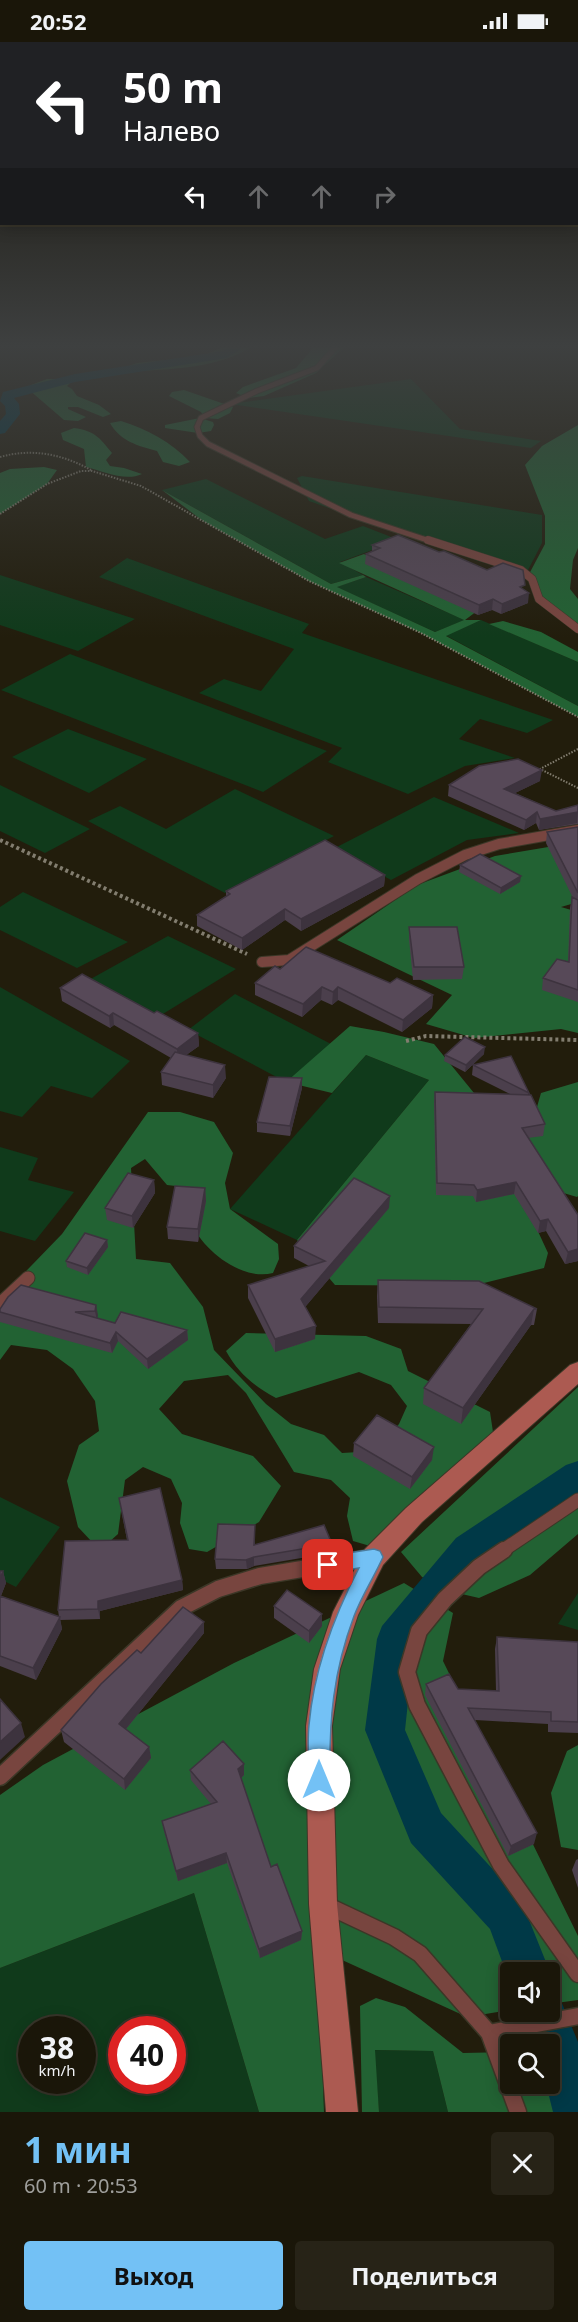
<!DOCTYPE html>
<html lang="ru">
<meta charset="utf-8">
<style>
:root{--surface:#1a1609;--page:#272317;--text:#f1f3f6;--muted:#9f9f9c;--line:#38352a;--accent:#73c1f5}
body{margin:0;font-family:"Noto Sans",sans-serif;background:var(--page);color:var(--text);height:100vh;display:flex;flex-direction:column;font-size:22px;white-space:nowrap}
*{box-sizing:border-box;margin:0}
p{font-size:20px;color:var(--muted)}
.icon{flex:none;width:33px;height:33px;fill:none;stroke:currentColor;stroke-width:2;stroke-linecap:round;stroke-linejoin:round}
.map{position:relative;height:2070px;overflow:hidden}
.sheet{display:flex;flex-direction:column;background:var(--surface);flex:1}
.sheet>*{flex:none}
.guide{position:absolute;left:0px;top:0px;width:579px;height:183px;box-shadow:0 3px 15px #0003,0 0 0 2px var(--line);background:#202124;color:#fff;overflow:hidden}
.tools{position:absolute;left:500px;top:1920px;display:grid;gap:12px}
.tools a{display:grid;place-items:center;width:60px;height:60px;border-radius:6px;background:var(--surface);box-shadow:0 3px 15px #0003,0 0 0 2px var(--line);font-size:30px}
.speed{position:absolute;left:18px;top:1974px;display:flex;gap:12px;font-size:30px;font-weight:700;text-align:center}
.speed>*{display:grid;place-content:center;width:78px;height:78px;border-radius:50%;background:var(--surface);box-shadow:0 3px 15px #0003,0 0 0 2px var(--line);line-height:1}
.speed small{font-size:15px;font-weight:400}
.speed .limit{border:9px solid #d22;background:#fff;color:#111}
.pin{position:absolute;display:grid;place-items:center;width:51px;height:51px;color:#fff;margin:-26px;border-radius:12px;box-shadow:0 3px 9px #0006}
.me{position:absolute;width:66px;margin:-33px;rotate:0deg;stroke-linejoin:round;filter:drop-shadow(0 0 4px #0008)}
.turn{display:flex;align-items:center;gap:21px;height:126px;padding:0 24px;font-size:27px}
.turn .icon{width:78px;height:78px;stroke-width:2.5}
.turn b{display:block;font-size:42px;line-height:51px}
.lanes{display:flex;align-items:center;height:57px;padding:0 24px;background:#0003;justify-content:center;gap:30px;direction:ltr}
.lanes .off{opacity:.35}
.round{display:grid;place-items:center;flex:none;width:63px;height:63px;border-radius:6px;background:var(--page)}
.headline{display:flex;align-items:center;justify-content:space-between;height:102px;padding:0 24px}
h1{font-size:36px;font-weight:700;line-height:45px;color:var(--accent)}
.primary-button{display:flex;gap:12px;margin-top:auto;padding:12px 24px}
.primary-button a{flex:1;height:69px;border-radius:6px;background:var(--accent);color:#111;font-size:24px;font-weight:700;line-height:69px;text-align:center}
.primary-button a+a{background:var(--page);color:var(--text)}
.status{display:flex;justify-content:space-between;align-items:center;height:42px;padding:0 30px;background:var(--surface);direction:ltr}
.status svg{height:16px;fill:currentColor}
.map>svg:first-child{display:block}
.green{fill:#103a1b;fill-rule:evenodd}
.forest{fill:#226233}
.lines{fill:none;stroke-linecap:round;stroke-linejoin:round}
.canal{fill:#003947;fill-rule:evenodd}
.lane-far4-casing{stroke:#3c3727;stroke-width:7}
.lane-far3-casing{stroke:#3c3727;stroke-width:9}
.lane-far2-casing{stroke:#3c3727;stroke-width:12}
.lane-far1-casing{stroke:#3c3727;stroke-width:15}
.lane-casing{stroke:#3c3727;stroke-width:19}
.secondary-casing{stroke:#3c3727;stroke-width:2}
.path-far1{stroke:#827d6f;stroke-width:2;stroke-dasharray:1.5 1.5;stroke-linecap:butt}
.path{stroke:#827d6f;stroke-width:4;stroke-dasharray:3 3;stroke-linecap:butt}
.lane-far4{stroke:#78453f;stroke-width:5}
.lane-far3{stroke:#78453f;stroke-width:8}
.lane-far2{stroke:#78453f;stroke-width:10}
.lane-far1{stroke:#78453f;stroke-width:13}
.lane{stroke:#78453f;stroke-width:16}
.secondary{fill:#ac5a51;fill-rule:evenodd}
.wall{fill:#4b3f4c}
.shaded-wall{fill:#3d333e}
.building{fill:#574958;stroke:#3d333e;stroke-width:1.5}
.route{fill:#73c1f5;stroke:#4b7d9f;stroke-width:1.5}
</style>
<div class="status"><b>20:52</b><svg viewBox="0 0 49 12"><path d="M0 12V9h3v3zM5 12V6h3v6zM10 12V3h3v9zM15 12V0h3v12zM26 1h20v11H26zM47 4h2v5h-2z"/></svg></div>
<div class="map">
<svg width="578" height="2070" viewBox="0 0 578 2070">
<rect width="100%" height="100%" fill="#221d0c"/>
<path class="green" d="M411 337 460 387 541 399 531 406 230 362Z
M302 434 542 473V501L526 532 478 519 309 459 297 436Z
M206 437 325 497 363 484 399 498 340 520 363 533 331 542 162 448Z
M127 516 309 582 302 591 553 678 527 691 480 677 459 697 515 716 465 724 408 752 328 720 342 706 199 651 224 637 261 649 294 607 99 535Z
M0 533 135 577 78 609 0 583Z
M366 535 465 578 435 590 336 545Z
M481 578 578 620V664L445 593Z
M70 612 327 709 263 750 1 648Z
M68 687 147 717 89 751 12 715Z
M0 743 90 787 45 811 0 789Z
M235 747 334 794 225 851 88 779 120 764 166 787Z
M434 755 519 791 467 798 391 838 333 807Z
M23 850 128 900 77 926 0 888V865Z
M168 894 236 927 158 975 87 939Z
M0 945 130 1019 92 1056 51 1044 22 1075 0 1069Z
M235 952 331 1002 286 1040 188 988Z
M366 1013 429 1038 297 1198 230 1167Z
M0 1105 38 1116 28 1138 74 1150 35 1199 0 1189Z
M0 1455 60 1485 16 1545 0 1537Z
M578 1551V1588L558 1582Z
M194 1851 259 2070H0V1926ZM32 1988H82V2038H32ZM122 1988H172V2038H122Z
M374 2008 433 2009 448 2070H379Z"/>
<path class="forest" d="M220 306H250C215 326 176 327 137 329L129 324 137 321 203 314Z
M313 306H343L316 331 264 354 248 356 236 351 243 345 296 326Z
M47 337H61L70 341 67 344 72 347 77 354 99 363 111 372 103 375 78 365H68V367L86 375 78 379 64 378 28 347 31 343Z
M184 348 233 365 230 371 218 377 205 376 201 370 169 354 172 350Z
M200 376 213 380 214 383 211 389 198 391 165 386V383Z
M121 379C147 387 171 400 190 420L179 424 163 420 157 409C138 404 120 399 110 381Z
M578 383V506L573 518 570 547 578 557V585L541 553 528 534 545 502V474L525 423 542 404Z
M74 386C95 389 99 395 112 411L106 418 110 424 124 426 142 432C125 440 103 429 86 425L84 407 63 398 61 391Z
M44 425 57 428 47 442 0 472V431L10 427Z
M162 448 331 542 363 533 366 535 337 545 435 590 464 578 339 521 364 512 477 569 465 578H481L446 594 578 664V675L421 591 309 539 203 479Z
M503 579 541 590 578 610V620L489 582Z
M578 800V860L561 865 578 870V991L561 987 474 996 426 982 452 953 337 898 417 843 495 814Z
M350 984 384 990 434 1002 474 1051 548 1211 544 1226 472 1244 335 1243 297 1198 429 1038 366 1013 332 1051 286 1040Z
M578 1040V1154L577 1155 560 1150 524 1110 541 1051Z
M148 1070H180L214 1080 233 1111 225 1141 230 1167 278 1202 279 1217 273 1231C243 1239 205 1210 193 1184 188 1174 193 1156 193 1146L167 1143 145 1117 131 1126 136 1217 170 1221 203 1265 214 1308 266 1362 291 1382 324 1393 342 1411 376 1409 399 1382 407 1364 391 1343 359 1330 276 1356C254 1344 238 1331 226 1309L246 1291 366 1294 401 1307 408 1329 490 1370 493 1390 377 1506 353 1499 347 1474 350 1456 331 1438 294 1430 246 1351 228 1333 184 1339 159 1367 182 1392 253 1414 281 1444 259 1480 207 1510 189 1507 180 1481 182 1461 171 1437 143 1425 125 1438 118 1492 108 1501H93L78 1485 67 1439 79 1403 99 1389 95 1359 73 1327 47 1308 11 1303 0 1318V1256L62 1192Z
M578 1345V1492L530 1533 479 1556 453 1550 422 1535 401 1510Z
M404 1541 453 1571 443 1619 578 1894V1958L549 1962V1930H510V1968L467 1975 318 1907 324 2070H259L194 1851 0 1926V1753L43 1723 234 1621Z
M578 1703V1808L561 1805 551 1751 567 1709Z
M376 1956 405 1965 463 2011 510 2010V2042H549V2004L578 2000V2070H448L433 2009 375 2008 379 2070H362L360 1964Z"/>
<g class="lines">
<path class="canal" d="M227 306H242L227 316 75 340 14 356 19 362 20 372 5 391 0 392V379L6 372 5 364 0 359 3 350 75 332 223 309Z
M578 1419V1453L482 1520 414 1604 405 1688 441 1771 521 1858 550 1930 549 1933V1930H510V1941L490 1887 411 1801 365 1688 377 1597 382 1584 456 1496 566 1423Z
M549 1950 559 1954 578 2000V2070H553L546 2042H549V2002H533L520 1970H549Z"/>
<defs>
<path id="lane-far4" d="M335 306 317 326 257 349 201 376 197 385 200 394 208 402 351 473 433 500"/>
<path id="lane-far3" d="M428 498 521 528 532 537 539 557 578 587"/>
<path id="lane-far2" d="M262 920 289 918 418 837 465 813 499 802 578 788"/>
<path id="lane-far1" d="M0 1262 28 1236
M502 1509 578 1458"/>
<path id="lane" d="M504 1508 479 1525 445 1557 419 1589 407 1630 417 1663 501 1823 578 1932
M0 1735 181 1566 218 1547 260 1534 374 1515
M326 1863 394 1895 420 1912 489 1991 578 1974
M489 1991 518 2070"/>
<path id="secondary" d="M578 1320V1342L422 1480 383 1523 358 1573 340 1627 332 1684 337 1862 358 2070H326L309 1862 306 1684 314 1627 333 1570 365 1507 406 1466 570 1323Z"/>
</defs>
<use href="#lane-far4" class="lane-far4-casing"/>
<use href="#lane-far3" class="lane-far3-casing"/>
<use href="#lane-far2" class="lane-far2-casing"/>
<use href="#lane-far1" class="lane-far1-casing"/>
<use href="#lane" class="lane-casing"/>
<use href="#secondary" class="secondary-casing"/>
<path class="path-far1" d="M0 415C32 406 62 412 91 428
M0 472 47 442 81 429H92L141 444 309 539 421 591 578 675
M578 707 540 727 578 746"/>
<path class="path" d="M0 798 247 912
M406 999 426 994 578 998"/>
<use href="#lane-far4" class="lane-far4"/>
<use href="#lane-far3" class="lane-far3"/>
<use href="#lane-far2" class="lane-far2"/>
<use href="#lane-far1" class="lane-far1"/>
<use href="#lane" class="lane"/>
<use href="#secondary" class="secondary"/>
</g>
<path class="wall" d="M372 503 528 561 501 572 492 568 478 573 365 522 366 512 372 510Z
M540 739 515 751 556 769 578 763V782L539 788 536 781 524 788 448 754 449 743Z
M578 785V960L542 948 543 936 568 920 570 866 572 855 573 856 546 801 547 790Z
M460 823 520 840 500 852 459 830Z
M385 833 384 844 301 889 285 878 242 908 197 884V873L226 854V849Z
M409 885 464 925 462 937 413 938 409 897Z
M280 927 390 941 433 953 432 966 402 990 338 958 332 963 321 958 302 975 255 953V941Z
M60 946 154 971 198 991 199 1004 186 1013 226 1036 213 1056 162 1043 161 1030 171 1016 114 983 110 986 62 959Z
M484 1012 465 1030 444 1019 445 1013Z
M473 1023 529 1051 528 1053 545 1082 543 1094 528 1096 578 1173V1219L565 1222 546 1189 538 1191 514 1152 476 1160 473 1154 436 1153 434 1061 435 1050 510 1052 472 1033Z
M302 1036V1046L290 1094 257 1090V1080Z
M154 1138 155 1151 133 1186 107 1178 105 1166Z
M205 1146 206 1159 198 1200 168 1197 167 1185Z
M389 1166 305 1265 315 1297 275 1310 248 1256V1243L309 1224 294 1216V1204Z
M107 1198 108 1205 88 1233 67 1225 66 1219Z
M378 1238 537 1267 534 1283H531L461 1382 423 1362 424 1346 471 1282 378 1281 377 1254Z
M96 1263 97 1276 115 1281 187 1288 188 1298 148 1327 118 1299 112 1311 0 1280V1267Z
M354 1401 432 1418 410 1447 353 1414Z
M119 1456 182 1538 183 1548 100 1569V1577L60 1578 62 1587 36 1638 0 1624V1529H3L6 1541 1 1554 59 1575 58 1568 127 1498Z
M255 1492V1503L332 1502 331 1511 254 1524 247 1527H216L215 1517Z
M274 1564 322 1572V1584L309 1601 274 1576Z
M204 1580V1591L126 1687 149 1705 151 1716 125 1748 64 1700 61 1688 141 1611Z
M497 1595 578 1600V1691L548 1690V1682L475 1678 534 1802 508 1814 425 1653 426 1642 458 1647 496 1649 495 1607Z
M190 1728 244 1733 241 1736 271 1825 302 1889 301 1898 260 1916 227 1821 178 1839 164 1789 162 1779 211 1762 191 1738Z
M578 1817V1846L572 1828 576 1818Z"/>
<path class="shaded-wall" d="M529 551 528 561 501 572 502 562Z
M493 557 492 568 478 573 479 563Z
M542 728 540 739 503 757 504 747Z
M537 770 536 781 524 788 526 778Z
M578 770 577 781 539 788 540 777Z
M385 833 384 844 301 889V877Z
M521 834 520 840 500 852 501 846Z
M285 867V878L242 908V896Z
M322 945 321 958 302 975 303 962Z
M338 945V958L332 963 333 950Z
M433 953 432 966 402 990 403 978Z
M113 971 114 983 110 986 109 974Z
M198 991 199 1004 178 1019 177 1007Z
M485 1005 484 1012 465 1030 466 1023Z
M225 1023 226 1036 213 1056V1043Z
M302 1036V1046L290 1094V1084Z
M154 1138 155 1151 133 1186 132 1174Z
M516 1140 514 1152 476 1160 477 1148Z
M205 1146 206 1159 198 1200V1187Z
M390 1154 389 1166 301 1270V1257Z
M548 1177 546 1189 538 1191 540 1179Z
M107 1198 108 1205 88 1233 87 1226Z
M578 1207V1219L565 1222 568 1210Z
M96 1263 98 1273 97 1279 95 1269Z
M534 1267 531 1283 461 1382 463 1366Z
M316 1284 315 1297 275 1310V1297Z
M187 1288 188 1298 148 1327 147 1317Z
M116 1290 118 1299 112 1311 110 1301Z
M434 1405 432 1418 410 1447 412 1435Z
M254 1515V1524L247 1527 246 1518Z
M3 1529 6 1541 0 1556V1537Z
M182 1538 183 1548 100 1569V1577L98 1567V1559Z
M322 1572V1584L309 1601V1589Z
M60 1575 62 1587 36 1638 33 1626Z
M204 1580V1591L121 1693 119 1682Z
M21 1681 25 1695 0 1718V1700Z
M149 1705 151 1716 125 1748 124 1737Z
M244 1722V1733L239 1738 238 1727Z
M537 1791 534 1802 508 1814 511 1804Z
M226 1811 227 1821 178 1839 176 1829Z
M302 1889 301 1898 260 1916 259 1907Z"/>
<path class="building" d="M398 493 439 510 444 509 487 528 503 521 523 528 525 543 520 545 529 551 502 562 493 557 479 563 366 512 380 506 372 503Z
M518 717 542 728 504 747 556 769 578 763V770L540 777 537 770 526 778 449 743 479 724Z
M578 785V851L547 790Z
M325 798 385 833 301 877 285 867 242 896 197 873 230 852 226 849Z
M480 812 521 834 501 846 460 823Z
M572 855 578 858V948L543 936 557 917 569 920Z
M409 885H457L464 925H414Z
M306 905 390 941 397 936 433 953 403 978 338 945 333 950 322 945 303 962 255 941 275 924 280 927Z
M82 932 154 971 157 969 198 991 177 1007 113 971 109 974 60 946Z
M465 995 485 1005 466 1023 445 1013Z
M175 1010 225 1023 213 1043 161 1030Z
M511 1014 529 1051 473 1023Z
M269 1035 302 1036 290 1084 257 1080Z
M435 1050 531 1053 545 1082 522 1086 578 1173V1207L568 1210 548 1177 540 1179 516 1140 477 1148 474 1143 437 1141Z
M128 1131 154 1138 132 1174 105 1166Z
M354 1136 390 1154 301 1257 316 1284 275 1297 248 1243 325 1219 294 1204Z
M175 1144 205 1146 198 1187 167 1185Z
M85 1191 107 1198 87 1226 66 1219Z
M378 1238 479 1239 537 1267H534L463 1366 424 1346 483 1267 379 1265Z
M21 1243 96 1263 95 1269 75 1270 115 1281 121 1270 187 1288 147 1317 116 1290 110 1301 0 1270V1267L8 1255Z
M377 1373 434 1405 412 1435 354 1401Z
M160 1446 182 1538 98 1559V1567L58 1568 65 1499 128 1498 119 1456Z
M218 1482 255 1483 254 1503 324 1483 332 1502 254 1515 246 1518 215 1517Z
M0 1529H3L0 1537Z
M287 1548 322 1572 309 1589 274 1564Z
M0 1554 60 1575 33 1626 0 1614Z
M183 1565 204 1580 119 1682 149 1705 124 1737 61 1688 101 1642 137 1608 141 1611Z
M497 1595 578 1600V1680L551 1679V1670L468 1666 537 1791 511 1804 426 1642 449 1632 458 1647 499 1649Z
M0 1657 21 1681 0 1700Z
M223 1699 244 1722 238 1727 271 1825 277 1822 302 1889 259 1907 226 1811 176 1829 162 1779 217 1760 190 1728Z"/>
<linearGradient id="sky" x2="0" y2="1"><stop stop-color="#131007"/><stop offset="0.51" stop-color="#3e4040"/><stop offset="1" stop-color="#3e4040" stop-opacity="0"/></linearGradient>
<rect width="578" height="596" fill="url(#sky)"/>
<path class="route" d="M374 1507 380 1509 383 1515C374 1535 362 1553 354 1574 333 1630 329 1678 330 1738L327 1746 319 1749 312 1746 309 1738C309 1720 307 1701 309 1683 314 1627 333 1576 359 1526L328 1531 322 1529 319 1523 322 1517 328 1514Z"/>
</svg>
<div class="tools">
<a><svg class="icon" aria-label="sound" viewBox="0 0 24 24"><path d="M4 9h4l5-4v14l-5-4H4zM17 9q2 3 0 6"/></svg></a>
<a><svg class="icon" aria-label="search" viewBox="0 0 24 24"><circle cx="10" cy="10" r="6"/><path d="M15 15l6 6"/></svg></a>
</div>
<div class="speed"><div>38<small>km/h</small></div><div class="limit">40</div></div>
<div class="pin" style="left:328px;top:1523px;background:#d93025"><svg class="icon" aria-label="arrive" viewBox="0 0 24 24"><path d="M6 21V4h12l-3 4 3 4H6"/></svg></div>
<svg class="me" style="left:319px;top:1738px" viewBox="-20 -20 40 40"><circle r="19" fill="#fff"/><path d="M0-13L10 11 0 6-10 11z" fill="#73c1f5"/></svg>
<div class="guide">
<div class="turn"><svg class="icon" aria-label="left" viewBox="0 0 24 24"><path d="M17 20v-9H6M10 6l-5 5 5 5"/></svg><div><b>50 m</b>Налево</div></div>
<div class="lanes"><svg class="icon" aria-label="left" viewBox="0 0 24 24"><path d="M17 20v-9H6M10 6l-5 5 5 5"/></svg><svg class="icon off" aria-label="ahead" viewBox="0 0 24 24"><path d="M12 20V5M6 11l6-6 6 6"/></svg><svg class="icon off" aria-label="ahead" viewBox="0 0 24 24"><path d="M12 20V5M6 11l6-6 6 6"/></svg><svg class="icon off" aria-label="right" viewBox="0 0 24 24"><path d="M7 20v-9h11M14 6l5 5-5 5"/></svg></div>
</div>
</div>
<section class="sheet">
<div class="headline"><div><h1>1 мин</h1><p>60 m · 20:53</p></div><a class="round"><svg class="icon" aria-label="close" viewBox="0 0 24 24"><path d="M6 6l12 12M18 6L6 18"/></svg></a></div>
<div class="primary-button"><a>Выход</a><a>Поделиться</a></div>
</section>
